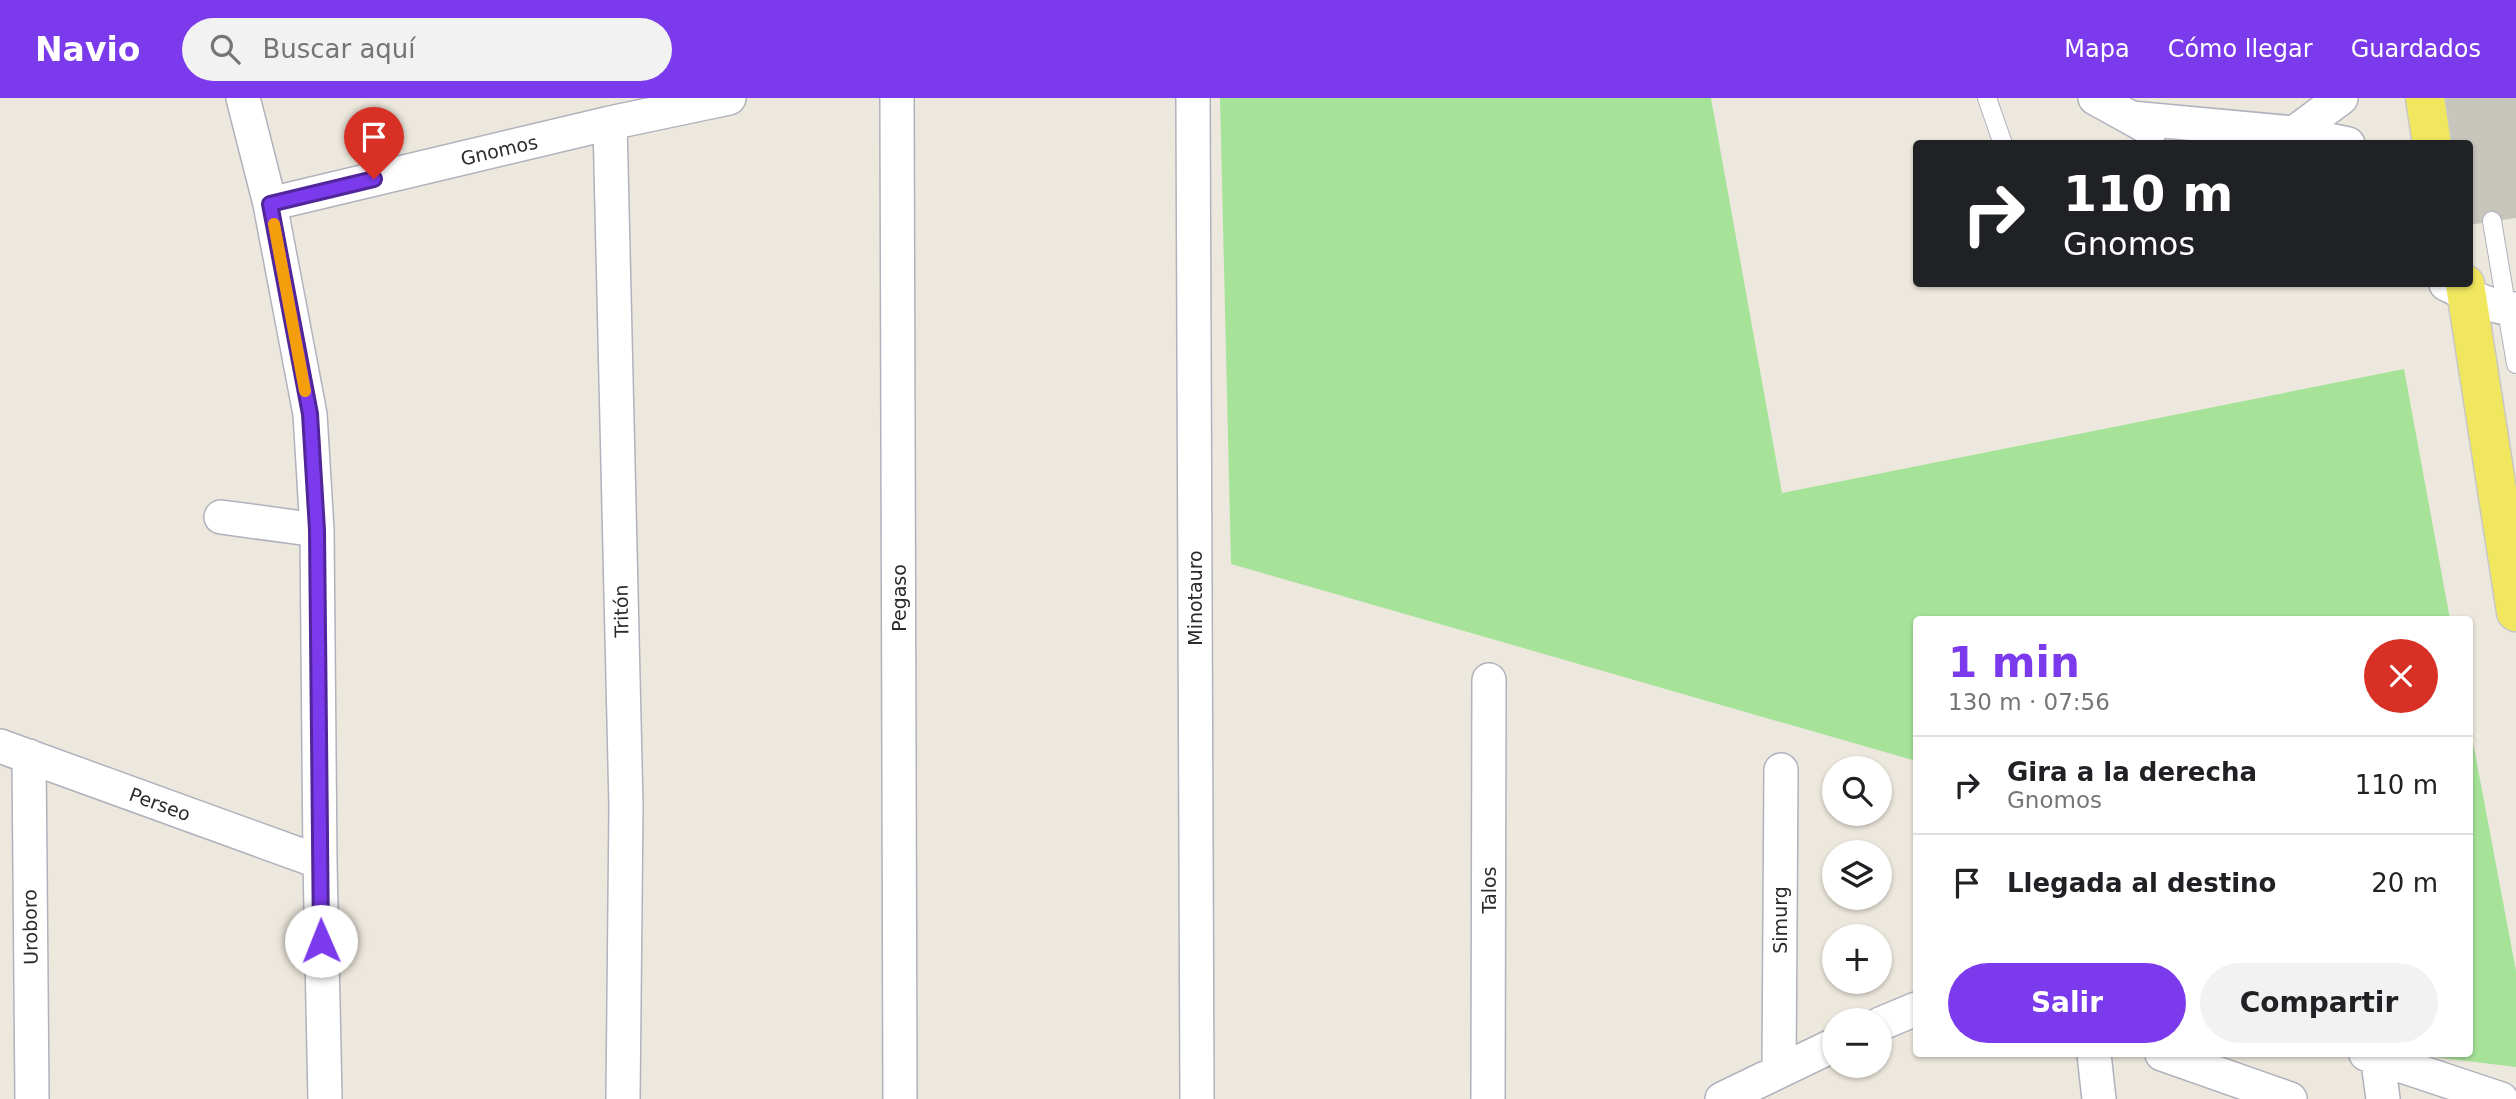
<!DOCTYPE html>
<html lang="es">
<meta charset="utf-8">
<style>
:root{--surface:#fff;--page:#f2f2f2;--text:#202124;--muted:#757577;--line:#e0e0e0;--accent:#7c3aed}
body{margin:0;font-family:"DejaVu Sans",sans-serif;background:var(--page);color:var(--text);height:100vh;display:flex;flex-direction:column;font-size:26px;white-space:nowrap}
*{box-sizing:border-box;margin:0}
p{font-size:23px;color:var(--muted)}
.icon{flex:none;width:38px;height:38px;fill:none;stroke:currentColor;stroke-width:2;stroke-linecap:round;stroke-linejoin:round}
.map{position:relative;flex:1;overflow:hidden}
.details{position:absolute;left:1913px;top:518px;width:560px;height:441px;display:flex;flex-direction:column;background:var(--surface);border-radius:7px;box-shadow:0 2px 5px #0004}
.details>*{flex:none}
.guide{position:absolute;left:1913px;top:42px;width:560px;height:147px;border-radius:7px;box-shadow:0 2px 5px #0004;background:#202124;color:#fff;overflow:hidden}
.fabs{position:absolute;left:1822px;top:658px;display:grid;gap:14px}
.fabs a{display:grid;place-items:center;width:70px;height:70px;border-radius:50%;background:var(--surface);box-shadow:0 2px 5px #0004;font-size:35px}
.pin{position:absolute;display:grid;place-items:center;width:60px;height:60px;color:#fff;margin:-72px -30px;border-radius:50% 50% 50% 0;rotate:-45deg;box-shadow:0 0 7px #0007}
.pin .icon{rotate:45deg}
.me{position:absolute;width:77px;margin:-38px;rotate:359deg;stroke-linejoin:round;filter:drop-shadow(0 0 5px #0008)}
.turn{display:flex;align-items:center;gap:24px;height:147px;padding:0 35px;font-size:32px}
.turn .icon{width:91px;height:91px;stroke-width:2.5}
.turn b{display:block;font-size:49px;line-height:60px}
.round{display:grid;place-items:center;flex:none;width:74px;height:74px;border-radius:37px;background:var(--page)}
.headline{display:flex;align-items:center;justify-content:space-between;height:119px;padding:0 35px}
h1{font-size:42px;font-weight:800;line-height:52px;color:var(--accent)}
.button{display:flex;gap:14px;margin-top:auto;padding:14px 35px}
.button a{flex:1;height:80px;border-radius:42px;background:var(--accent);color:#fff;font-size:28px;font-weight:800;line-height:80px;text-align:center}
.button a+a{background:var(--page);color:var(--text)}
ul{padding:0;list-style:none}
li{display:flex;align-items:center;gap:21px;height:98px;padding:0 35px;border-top:2px solid var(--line)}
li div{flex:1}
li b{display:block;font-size:26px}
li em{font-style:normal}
header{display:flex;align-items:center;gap:42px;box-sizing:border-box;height:98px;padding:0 35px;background:var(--accent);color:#fff}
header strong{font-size:33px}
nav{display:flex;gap:38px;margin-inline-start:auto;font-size:24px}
.search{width:490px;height:63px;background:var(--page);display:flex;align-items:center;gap:18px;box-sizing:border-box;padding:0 24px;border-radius:38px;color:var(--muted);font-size:26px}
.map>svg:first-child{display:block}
.green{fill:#a6e399}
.building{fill:#c8c5bc}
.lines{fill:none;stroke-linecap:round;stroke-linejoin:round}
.service-casing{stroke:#b1b1be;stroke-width:20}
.minor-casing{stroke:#b1b1be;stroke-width:36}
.primary-casing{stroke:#c8c8c8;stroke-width:41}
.service{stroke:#fff;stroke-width:18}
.minor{stroke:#fff;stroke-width:33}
.primary{stroke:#f0e75e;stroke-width:38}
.route-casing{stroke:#51269a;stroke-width:18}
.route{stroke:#7c3aed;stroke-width:12}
.slow{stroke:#f59e0b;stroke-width:12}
.labels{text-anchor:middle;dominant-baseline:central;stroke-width:5;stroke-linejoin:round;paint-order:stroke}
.street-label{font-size:19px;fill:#2b2b2b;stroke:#fff}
</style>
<header>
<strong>Navio</strong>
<div class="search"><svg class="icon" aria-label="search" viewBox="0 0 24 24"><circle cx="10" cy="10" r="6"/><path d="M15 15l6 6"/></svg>Buscar aquí</div>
<nav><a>Mapa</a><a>Cómo llegar</a><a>Guardados</a></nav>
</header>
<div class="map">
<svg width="2516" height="1001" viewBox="0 0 2516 1001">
<rect width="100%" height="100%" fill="#ede8dd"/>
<path class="green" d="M1220 0H1711L1782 395 2404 271 2450 521 1916 522V663L1231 466Z
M2469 623 2516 873V969L2410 956H2469Z"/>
<path class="building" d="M2444 0H2516V120L2469 127V46H2451Z"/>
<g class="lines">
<defs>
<path id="service" d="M1987 0 2003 46
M2492 123 2516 266"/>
<path id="minor" d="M243 0 270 106 310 316 317 432 320 764 325 1001
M897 0 900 1001
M1193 0 1197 1001
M2095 0 2151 31
M2131 20 2294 35 2348 46
M610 25 626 708 623 1001
M2294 35 2341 0
M270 106 610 25 729 0
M2446 186C2466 196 2493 211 2516 211
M221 419 317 432
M0 648 320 764
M29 658 32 1001
M1880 926 1916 911
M2094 956 2099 1001
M2162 956 2290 1001
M2366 956 2501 1001
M2377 956 2383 1001
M1779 972 1781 672
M1488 1001 1489 582
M1722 1001 1834 947"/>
<path id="primary" d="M2425 0 2432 46
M2465 186 2516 514"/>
</defs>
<use href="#service" class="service-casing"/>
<use href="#minor" class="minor-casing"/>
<use href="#primary" class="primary-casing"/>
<use href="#service" class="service"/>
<use href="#minor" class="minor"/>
<use href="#primary" class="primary"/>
</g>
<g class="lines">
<defs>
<path id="route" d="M321 843 317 432 310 316 270 106 374 81"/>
</defs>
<use href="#route" class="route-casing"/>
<use href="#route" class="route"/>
<path class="slow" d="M274 126 305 293"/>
</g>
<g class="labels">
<g class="street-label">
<text transform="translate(499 52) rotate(-13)">Gnomos</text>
<text transform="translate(899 500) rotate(-90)">Pegaso</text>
<text transform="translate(1195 500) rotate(-90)">Minotauro</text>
<text transform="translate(621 513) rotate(-91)">Tritón</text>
<text transform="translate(160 706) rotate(20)">Perseo</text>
<text transform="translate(1489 792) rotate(-90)">Talos</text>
<text transform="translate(1780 822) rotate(-90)">Simurg</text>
<text transform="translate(30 829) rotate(-91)">Uroboro</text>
</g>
</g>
</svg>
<div class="fabs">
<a><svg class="icon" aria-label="search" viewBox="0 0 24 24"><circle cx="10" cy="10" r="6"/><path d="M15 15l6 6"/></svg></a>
<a><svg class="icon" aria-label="layers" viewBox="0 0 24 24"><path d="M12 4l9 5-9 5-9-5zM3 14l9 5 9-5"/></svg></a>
<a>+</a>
<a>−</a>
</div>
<div class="pin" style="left:374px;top:81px;background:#d93025"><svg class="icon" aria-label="arrive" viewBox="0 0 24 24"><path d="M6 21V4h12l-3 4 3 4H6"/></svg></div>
<svg class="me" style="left:321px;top:843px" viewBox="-20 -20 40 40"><circle r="19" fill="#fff"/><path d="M0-13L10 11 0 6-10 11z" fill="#7c3aed"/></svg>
<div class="guide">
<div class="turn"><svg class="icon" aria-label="right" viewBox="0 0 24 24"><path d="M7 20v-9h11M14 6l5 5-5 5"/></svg><div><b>110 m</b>Gnomos</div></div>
</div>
<section class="details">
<div class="headline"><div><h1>1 min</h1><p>130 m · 07:56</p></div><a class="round" style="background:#d93025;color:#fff"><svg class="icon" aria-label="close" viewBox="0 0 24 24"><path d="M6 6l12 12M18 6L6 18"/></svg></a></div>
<ul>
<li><svg class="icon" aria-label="right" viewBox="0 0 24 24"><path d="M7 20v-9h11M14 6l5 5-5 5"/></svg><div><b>Gira a la derecha</b><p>Gnomos</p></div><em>110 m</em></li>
<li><svg class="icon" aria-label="arrive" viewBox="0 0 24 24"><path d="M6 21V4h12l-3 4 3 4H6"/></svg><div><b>Llegada al destino</b></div><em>20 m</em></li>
</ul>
<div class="button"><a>Salir</a><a>Compartir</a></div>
</section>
</div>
